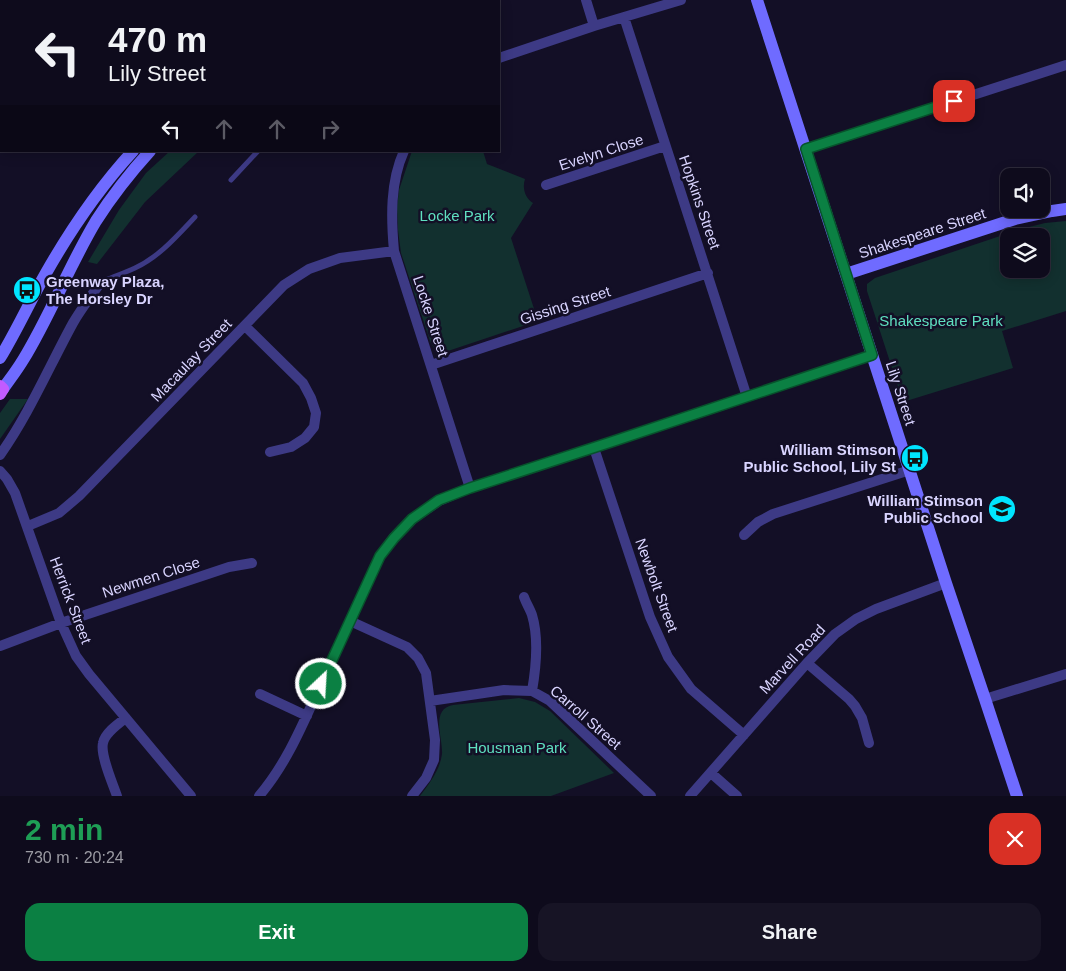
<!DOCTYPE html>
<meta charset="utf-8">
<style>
:root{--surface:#0e0b1c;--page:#171425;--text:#f1f3f6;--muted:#9b9ba3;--line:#2e2b3b;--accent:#0b8043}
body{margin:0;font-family:Helvetica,sans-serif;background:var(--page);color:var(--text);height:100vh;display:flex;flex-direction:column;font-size:19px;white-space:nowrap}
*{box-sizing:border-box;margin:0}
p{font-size:16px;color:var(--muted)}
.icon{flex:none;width:28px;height:28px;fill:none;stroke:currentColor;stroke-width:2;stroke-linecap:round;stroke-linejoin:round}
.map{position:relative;height:796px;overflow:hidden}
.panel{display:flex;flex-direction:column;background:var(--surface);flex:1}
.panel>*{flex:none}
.banner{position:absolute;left:0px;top:0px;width:500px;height:152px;box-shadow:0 2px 12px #0003,0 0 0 1px var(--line);background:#0e0b1c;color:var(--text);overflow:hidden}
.controls{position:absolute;left:1000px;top:168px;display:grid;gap:10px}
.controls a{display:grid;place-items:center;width:50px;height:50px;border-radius:10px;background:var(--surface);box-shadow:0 2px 12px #0003,0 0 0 1px var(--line);font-size:25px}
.pin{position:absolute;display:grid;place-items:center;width:42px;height:42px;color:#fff;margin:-21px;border-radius:10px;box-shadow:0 2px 8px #0006}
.me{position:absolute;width:55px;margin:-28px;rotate:25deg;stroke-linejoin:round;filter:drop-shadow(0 0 4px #0008)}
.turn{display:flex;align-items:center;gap:18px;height:105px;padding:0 25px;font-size:22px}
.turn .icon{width:65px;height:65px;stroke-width:2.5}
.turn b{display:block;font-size:35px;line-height:42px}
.lanes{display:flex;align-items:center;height:48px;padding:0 25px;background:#0003;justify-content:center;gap:25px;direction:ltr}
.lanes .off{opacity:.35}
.round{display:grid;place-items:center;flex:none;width:52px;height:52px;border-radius:15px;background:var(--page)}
.headline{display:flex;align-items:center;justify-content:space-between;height:85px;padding:0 25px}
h1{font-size:30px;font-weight:800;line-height:38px;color:#1e9e55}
.action{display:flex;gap:10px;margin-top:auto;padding:10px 25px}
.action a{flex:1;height:58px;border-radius:15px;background:var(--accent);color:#fff;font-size:20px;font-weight:800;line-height:58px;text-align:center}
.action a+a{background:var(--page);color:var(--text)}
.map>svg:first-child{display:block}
.green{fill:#12302f;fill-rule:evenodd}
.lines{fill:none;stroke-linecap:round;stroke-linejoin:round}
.lane{stroke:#3d3a85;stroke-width:5}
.street{stroke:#3d3a85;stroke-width:10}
.secondary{stroke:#6f6bff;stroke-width:12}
.primary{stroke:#c25bff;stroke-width:12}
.route-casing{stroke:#07532c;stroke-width:12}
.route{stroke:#0b8043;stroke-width:9}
.labels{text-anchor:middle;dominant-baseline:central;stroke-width:5;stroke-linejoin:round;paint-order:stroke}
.street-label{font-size:15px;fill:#d9d4ff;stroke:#130f26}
.park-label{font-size:15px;fill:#5fe0c0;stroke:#130f26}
.poi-label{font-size:15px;font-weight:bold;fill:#d9d4ff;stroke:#130f26;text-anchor:end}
</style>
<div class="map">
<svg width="1066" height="796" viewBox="0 0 1066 796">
<rect width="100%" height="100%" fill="#130f26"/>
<path class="green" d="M170 151H199L145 202 97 264 88 262 119 210 146 173Z
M412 151H483L487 164 525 179C522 188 525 198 533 203L511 238 538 321 445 352C437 352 433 348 430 341L401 253 398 230 397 207 399 190Z
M1066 221V311L1002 331 1013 368 903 402 867 291V284L875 278 1021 229 1045 223ZM1009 236H1041V269H1009Z
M10 399H28L0 439V413Z
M519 698 535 702 550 711 614 773 551 796H420C429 784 440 770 442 754 443 738 430 709 453 705Z"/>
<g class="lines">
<path class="lane" d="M229 0V1
M231 180 258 151
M101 282C113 277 124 273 135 268 159 257 177 236 195 217"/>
<path class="street" d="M586 0 594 26
M12 1 16 0
M375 1 376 0
M0 5H1
M624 17 747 397
M499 58 594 26 681 0
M806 149 1066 65
M404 151C390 182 391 218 394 251L470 488
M546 185 665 146
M245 326 303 383 311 398 316 413 314 427 305 438 291 447 270 452
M431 365 708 273
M594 448 650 617 668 657 691 689 744 735
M0 455C29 414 49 367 73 323 81 309 92 295 101 282
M0 471 7 479 15 493 61 623 76 656 89 674 191 796
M28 526 59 513 79 496 284 285 309 269 340 258 394 251
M744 535 758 522 773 514 910 470
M524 597C526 603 530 609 532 615 539 638 536 668 532 691
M350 621 407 647 418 658 426 673 435 740 434 760 426 778 412 796
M0 646 61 623 229 567 252 563
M807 663 849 699 855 706 862 718 869 743
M260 694 307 716
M985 699 1066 674
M430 701 504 690 532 691 550 701 651 796
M711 773 737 796
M117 796C113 784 100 755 103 743 105 733 118 724 126 718
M259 796C288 762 304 721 322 682 341 640 361 598 380 556L394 537 413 519 439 501 470 488 594 448 872 355
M690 796 807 663 835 634 856 619 876 609 946 583"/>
<path class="secondary" d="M757 0 946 583 985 699 1017 796
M293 1 295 0
M311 1 312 0
M846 274 1015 219 1052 211 1066 209
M0 358C17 330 30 301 46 273 71 229 99 188 133 151
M3 389C10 379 17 370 23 360 50 316 69 266 96 221 112 196 130 173 150 151"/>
<path class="primary" d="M0 386 3 389 0 394"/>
</g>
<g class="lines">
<defs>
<path id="route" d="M321 684 380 556 394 538 412 519 439 500 470 488 611 442 872 355 806 149 954 101"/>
</defs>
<use href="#route" class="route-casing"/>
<use href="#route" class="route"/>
</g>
<defs>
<symbol id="bus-disc" viewBox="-11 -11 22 22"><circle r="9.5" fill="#00e5ff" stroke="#130f26"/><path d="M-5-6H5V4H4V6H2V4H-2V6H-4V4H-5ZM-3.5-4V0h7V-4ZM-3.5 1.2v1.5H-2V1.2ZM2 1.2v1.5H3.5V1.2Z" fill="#111"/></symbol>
<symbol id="school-disc" viewBox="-11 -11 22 22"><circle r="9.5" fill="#00e5ff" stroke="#130f26"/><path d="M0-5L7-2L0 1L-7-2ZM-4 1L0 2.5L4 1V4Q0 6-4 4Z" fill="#111"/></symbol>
</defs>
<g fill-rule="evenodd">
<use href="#bus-disc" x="11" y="274" width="32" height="32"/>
<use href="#bus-disc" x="899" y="442" width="32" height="32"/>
<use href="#school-disc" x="986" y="493" width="32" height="32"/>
</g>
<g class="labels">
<g class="street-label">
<text transform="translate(601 152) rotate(-18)">Evelyn Close</text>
<text transform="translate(700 202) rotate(71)">Hopkins Street</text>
<text transform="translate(922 233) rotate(-18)">Shakespeare Street</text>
<text transform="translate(565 305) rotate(-18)">Gissing Street</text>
<text transform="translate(431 316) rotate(72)">Locke Street</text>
<text transform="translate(191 360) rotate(-46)">Macaulay Street</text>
<text transform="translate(901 393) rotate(72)">Lily Street</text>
<text transform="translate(151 577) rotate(-18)">Newmen Close</text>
<text transform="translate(657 585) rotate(70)">Newbolt Street</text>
<text transform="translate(71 600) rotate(69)">Herrick Street</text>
<text transform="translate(792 659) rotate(-47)">Marvell Road</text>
<text transform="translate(586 717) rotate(41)">Carroll Street</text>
</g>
<g class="park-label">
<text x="457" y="215">Locke Park</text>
<text x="941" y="320">Shakespeare Park</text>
<text x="517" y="747">Housman Park</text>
</g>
<g class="poi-label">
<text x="46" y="281" text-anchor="start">Greenway Plaza,<tspan x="46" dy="17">The Horsley Dr</tspan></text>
<text x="896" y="449">William Stimson<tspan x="896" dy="17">Public School, Lily St</tspan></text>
<text x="983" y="500">William Stimson<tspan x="983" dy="17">Public School</tspan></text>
</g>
</g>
</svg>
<div class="controls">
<a><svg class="icon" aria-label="sound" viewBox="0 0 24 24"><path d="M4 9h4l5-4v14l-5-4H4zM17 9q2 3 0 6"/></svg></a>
<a><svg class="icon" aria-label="layers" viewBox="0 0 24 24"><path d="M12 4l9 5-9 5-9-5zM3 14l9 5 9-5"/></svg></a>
</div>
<div class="pin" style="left:954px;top:101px;background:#d93025"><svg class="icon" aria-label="arrive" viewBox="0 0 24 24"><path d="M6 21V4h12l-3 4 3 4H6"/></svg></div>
<svg class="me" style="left:321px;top:684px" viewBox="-20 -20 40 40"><circle r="17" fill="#0b8043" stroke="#fff" stroke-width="3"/><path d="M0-11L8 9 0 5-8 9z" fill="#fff"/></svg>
<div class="banner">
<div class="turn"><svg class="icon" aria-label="left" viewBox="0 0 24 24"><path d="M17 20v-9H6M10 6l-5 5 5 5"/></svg><div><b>470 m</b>Lily Street</div></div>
<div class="lanes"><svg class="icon" aria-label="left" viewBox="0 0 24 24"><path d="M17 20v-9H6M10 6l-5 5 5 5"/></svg><svg class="icon off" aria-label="ahead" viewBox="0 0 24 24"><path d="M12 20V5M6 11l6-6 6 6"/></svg><svg class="icon off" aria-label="ahead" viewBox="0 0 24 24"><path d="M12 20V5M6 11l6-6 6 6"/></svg><svg class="icon off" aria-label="right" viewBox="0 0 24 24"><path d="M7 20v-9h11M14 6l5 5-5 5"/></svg></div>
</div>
</div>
<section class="panel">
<div class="headline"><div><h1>2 min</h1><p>730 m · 20:24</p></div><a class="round" style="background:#d93025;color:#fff"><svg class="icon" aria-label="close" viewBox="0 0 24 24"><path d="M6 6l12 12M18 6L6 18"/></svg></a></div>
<div class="action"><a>Exit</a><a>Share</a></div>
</section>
